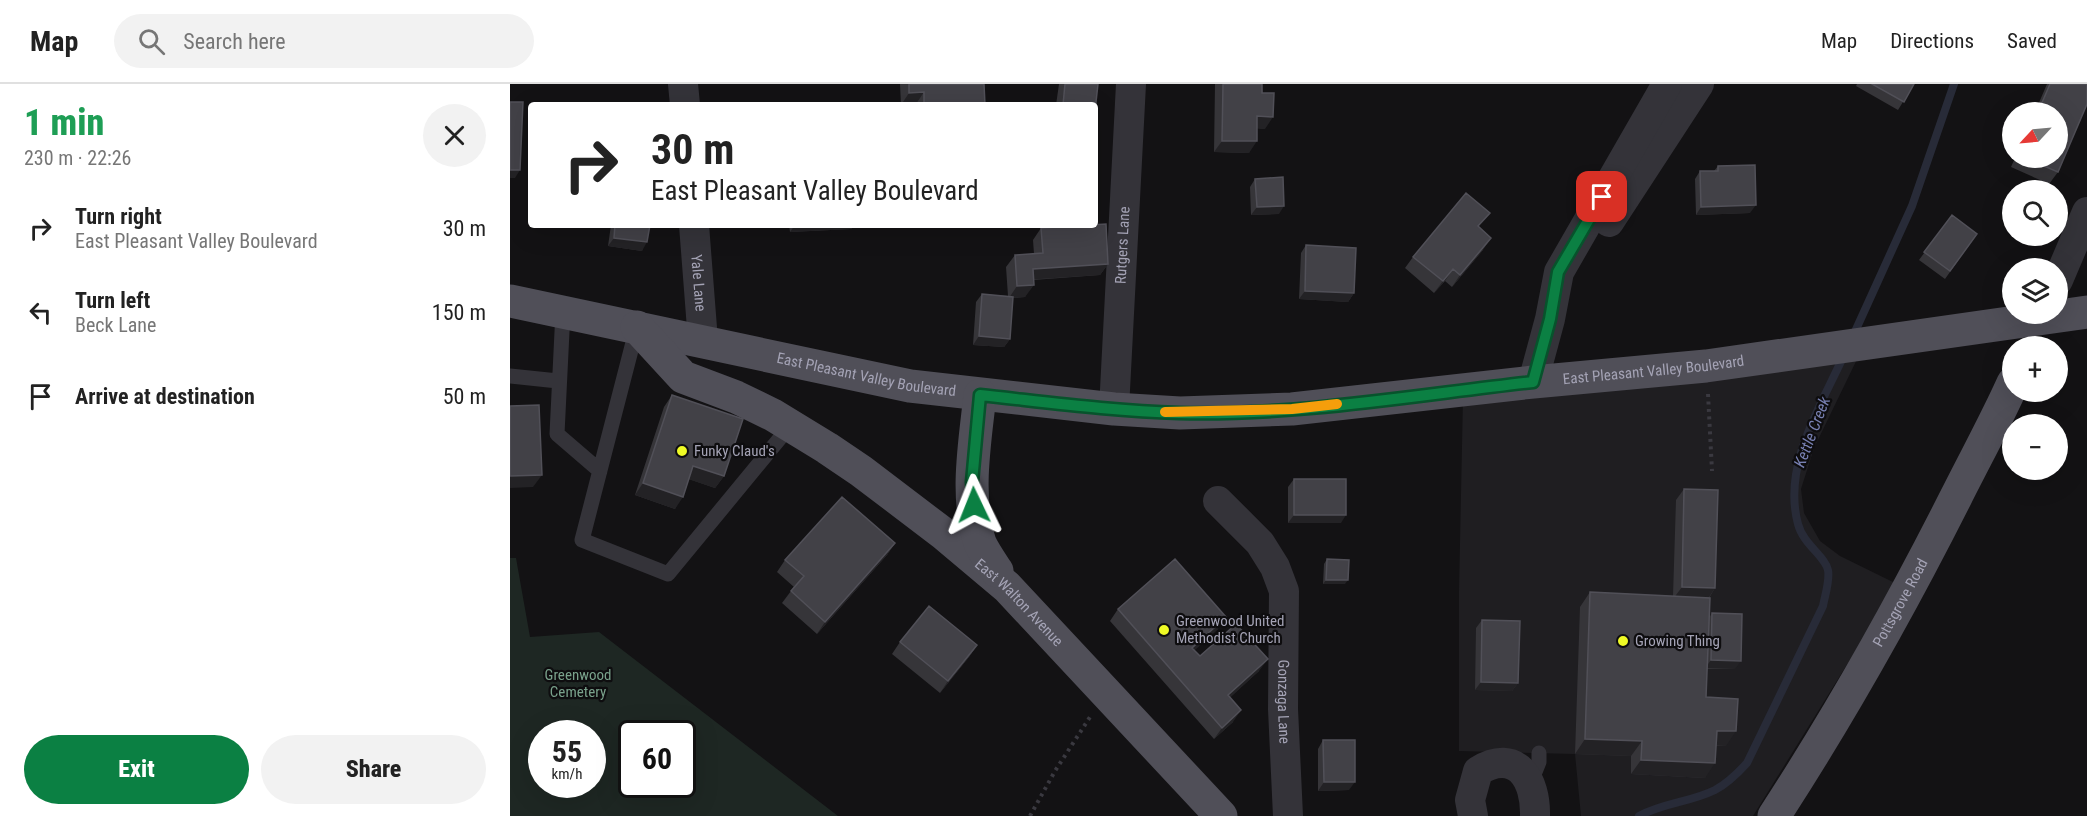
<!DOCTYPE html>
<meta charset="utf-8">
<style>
:root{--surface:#fff;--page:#f2f2f2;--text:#222;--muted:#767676;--line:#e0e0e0;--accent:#0b8043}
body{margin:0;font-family:"Roboto Condensed",sans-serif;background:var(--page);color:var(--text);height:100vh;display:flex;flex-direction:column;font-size:22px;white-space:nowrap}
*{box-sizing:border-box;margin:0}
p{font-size:20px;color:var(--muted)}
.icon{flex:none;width:33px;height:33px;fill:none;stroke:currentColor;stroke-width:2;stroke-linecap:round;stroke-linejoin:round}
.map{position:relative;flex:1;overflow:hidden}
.drawer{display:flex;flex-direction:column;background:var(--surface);width:510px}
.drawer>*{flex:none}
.hud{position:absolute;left:18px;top:18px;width:570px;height:126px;border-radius:6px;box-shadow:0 6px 24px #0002;background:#fff;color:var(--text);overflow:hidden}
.needle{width:39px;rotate:244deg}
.controls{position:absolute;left:1492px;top:18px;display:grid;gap:12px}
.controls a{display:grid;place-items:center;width:66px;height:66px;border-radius:50%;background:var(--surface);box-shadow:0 6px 24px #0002;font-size:30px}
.speed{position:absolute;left:18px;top:636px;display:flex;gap:12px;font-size:30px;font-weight:700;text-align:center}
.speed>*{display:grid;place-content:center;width:78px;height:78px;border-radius:50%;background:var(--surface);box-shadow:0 6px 24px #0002;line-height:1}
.speed small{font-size:15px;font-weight:400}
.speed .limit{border:3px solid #111;border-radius:9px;background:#fff;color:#111}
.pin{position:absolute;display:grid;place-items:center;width:51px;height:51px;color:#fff;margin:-26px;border-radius:12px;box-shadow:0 3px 9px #0006}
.me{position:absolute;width:66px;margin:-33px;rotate:358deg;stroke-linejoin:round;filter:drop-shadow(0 0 4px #0008)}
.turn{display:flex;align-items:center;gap:21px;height:126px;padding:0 24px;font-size:27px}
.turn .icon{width:78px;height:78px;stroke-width:2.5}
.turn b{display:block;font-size:42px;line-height:51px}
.round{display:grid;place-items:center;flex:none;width:63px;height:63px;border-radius:32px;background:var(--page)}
.head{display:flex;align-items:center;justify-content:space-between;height:102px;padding:0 24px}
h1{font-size:36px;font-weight:800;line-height:45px;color:#1e9e55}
.button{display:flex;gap:12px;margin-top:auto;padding:12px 24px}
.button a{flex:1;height:69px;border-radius:36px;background:var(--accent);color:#fff;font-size:24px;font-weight:800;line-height:69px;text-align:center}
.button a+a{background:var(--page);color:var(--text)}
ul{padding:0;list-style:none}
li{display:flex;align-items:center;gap:18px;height:84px;padding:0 24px}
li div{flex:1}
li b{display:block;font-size:22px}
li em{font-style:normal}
header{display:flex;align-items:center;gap:36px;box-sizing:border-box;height:84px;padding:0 30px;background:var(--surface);border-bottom:2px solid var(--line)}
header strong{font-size:28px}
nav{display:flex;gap:33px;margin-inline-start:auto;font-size:21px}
.search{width:420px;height:54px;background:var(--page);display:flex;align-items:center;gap:15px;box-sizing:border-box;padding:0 21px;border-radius:33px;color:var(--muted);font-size:22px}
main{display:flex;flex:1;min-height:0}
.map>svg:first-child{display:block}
.built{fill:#1f1e21}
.green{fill:#1e2723;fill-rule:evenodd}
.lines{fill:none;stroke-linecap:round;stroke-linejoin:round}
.stream{stroke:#282b38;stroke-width:8}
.path{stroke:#3a3940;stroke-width:4;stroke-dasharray:3 4.5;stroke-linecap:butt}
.lane{stroke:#343339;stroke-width:15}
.street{stroke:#343339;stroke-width:30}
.primary{stroke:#504f58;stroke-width:33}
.wall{fill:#363539}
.shaded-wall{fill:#232225}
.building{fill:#424147;stroke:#515058;stroke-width:1.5}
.route-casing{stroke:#07532c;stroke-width:15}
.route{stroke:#0b8043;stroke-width:10}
.slow{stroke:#f59e0b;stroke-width:10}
.poi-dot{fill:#effa25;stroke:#0e0d0f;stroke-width:2}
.labels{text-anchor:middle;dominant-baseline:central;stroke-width:4.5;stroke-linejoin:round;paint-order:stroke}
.street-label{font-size:15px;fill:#a4a3b5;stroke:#0e0d0f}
.poi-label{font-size:15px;fill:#a4a3b5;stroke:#0e0d0f;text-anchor:start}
.park-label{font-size:15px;fill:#79a18b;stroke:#0e0d0f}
.water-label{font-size:16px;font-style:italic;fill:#7880b2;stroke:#0e0d0f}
</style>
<header>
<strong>Map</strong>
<div class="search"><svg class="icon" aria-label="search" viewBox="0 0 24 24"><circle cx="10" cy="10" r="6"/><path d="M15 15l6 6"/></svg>Search here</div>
<nav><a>Map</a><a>Directions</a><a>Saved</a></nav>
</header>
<main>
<section class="drawer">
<div class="head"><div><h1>1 min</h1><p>230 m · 22:26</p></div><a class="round"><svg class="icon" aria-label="close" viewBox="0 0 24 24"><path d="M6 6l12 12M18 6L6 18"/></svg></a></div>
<ul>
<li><svg class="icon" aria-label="right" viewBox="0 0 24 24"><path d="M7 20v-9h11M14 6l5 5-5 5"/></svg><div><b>Turn right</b><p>East Pleasant Valley Boulevard</p></div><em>30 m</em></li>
<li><svg class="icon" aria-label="left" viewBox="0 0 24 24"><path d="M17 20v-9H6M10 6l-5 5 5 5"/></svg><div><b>Turn left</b><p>Beck Lane</p></div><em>150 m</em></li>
<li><svg class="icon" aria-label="arrive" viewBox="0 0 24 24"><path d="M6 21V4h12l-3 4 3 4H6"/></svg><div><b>Arrive at destination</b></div><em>50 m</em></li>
</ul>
<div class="button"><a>Exit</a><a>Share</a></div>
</section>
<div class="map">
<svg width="1577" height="732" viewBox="0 0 1577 732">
<rect width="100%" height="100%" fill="#131214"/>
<path class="built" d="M1352 265 1304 364 1291 405 1294 429 1310 457 1330 472 1387 500 1243 732H1071L1065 670 949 667V508L953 313Z"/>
<path class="green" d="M0 474H6L20 553 89 548 328 732H0ZM32 650H82V700H32ZM122 650H172V700H122Z"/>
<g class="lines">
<path class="stream" d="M1343 252 1402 122 1444 0
M1129 732C1153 719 1181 718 1205 706 1218 699 1227 690 1237 679L1313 522C1315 511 1320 497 1318 486 1315 472 1293 460 1288 440 1272 381 1311 322 1334 271"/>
<path class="path" d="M1198 310 1202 387
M520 732 545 687 580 633"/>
<path class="lane" d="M53 227 47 350 90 387
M127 243 72 456 158 490 280 342
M0 292 48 297
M1021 698 1029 678V669"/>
<g class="street">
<path d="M173 0 175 21"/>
<path d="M1099 138 1189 0"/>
<path id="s1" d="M184 141 193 257"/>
<path d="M1548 196 1577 128"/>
<path d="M1023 298 1040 235 1049 188 1157 0"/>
<path id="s2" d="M604 325 621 0"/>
<path id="s3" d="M708 417 750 459 765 483 774 507 773 625 778 732"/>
<path d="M963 732 960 716 968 687C1007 663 1026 696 1025 732"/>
</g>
<g class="primary">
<path id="s4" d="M0 217 400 302 604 325 670 329 782 325 1023 298 1196 282 1577 228"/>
<path id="s5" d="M127 243 173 293 226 313 263 331 317 364 351 387 434 450 497 503 711 732"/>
<path d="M470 311C465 358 455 412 470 459 474 468 481 478 487 487"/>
<path id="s6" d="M1264 732C1331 629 1391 522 1446 413 1465 375 1486 337 1503 299"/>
</g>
</g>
<path class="wall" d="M390 0H474L475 21H406V20L391 21Z
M549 0H588L585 21H546Z
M705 0H752L755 45 747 44 739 69 704 68Z
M1347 0H1404L1388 26 1346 2Z
M1537 0H1577L1548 88 1539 100 1501 83 1505 74H1548V28H1525Z
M1208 82 1240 129 1186 131 1185 95 1190 87H1204Z
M745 95 769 130 741 131 740 103Z
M1442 131 1467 150 1435 195 1409 176Z
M101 141H140L132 167 98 162Z
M279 141H344L341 145 280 148Z
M969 143 973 166 942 203 935 197 924 209 895 184 903 173Z
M531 144 598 180 590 191 523 196 515 213 503 214 500 255 494 263 463 261 466 218 472 210 498 212 496 183 505 171 524 170 523 156Z
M796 161 844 209 838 218 789 215 791 169Z
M162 311 214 392 205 404 179 395 165 425 125 411 154 323Z
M784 395 831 439H778V403Z
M1174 405 1205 504 1199 514V534L1202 529 1225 585H1197L1196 613 1216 662H1206L1195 694 1121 690V672L1065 670 1070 523 1080 508 1163 512 1166 416Z
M385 459 377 471 307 550 272 519 284 503 267 488 275 476Z
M817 475 835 500H813L814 480Z
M608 525 708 545 684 566 690 572 749 587 720 613 723 638 704 655 600 537Z
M972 536 1008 599 1002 607 965 606 966 544Z
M390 558 467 561 459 573 430 609 382 570Z
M813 656 839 706 808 707V665Z"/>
<path class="shaded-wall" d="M414 8 406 20 391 21 399 9Z
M747 32 763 33 755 45 739 44Z
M712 57H747L739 69 704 68Z
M0 86H10L5 94H0Z
M1246 121 1240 129 1186 131 1191 123Z
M774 122 769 130 741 131 747 123Z
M285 141H344L341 145 280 148Z
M104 154 137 158 132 167 98 162Z
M981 154 973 166 942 203 950 191Z
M598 180 590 191 514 196 523 185Z
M943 185 935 197 924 209 933 197Z
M524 201 515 213 499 214 507 202Z
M795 207 844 209 838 218 789 215Z
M469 252 500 255 494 263 463 261Z
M183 382 214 392 205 404 175 394Z
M32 391 23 403 0 404V392Z
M133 399 173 413 165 425 125 411Z
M784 431H836L831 439H778Z
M385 459 377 471 307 550 315 538Z
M816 496H838L835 500H813Z
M1172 503 1205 504 1197 516 1163 515Z
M716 533 708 545 674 576 682 564Z
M467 561 459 573 430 609 438 597Z
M758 575 749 587 710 623 718 611Z
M1201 576 1231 577 1225 585 1195 584Z
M971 598 1008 599 1002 607 965 606Z
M731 626 723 638 704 655 712 644Z
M1207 647H1226L1216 662 1196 661Z
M1075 655 1132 657 1121 672 1065 670Z
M1131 676 1205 679 1195 694 1121 690Z
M814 698H845L839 706 808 707Z"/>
<path class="building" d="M399 0H474L475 21H414V8L399 9Z
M555 0H588L585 27V21H553Z
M713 0H752V9H764L763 33 747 32V57H712Z
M1362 0H1404L1394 18Z
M1540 0H1577V20L1548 88 1515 74H1548V28H1528Z
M0 18H13L10 86H0Z
M123 19 155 20V21H123Z
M1245 81 1246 121 1191 123 1190 87H1208V82Z
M773 93 774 122 747 123 745 95Z
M956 109 980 129 968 142 981 154 950 191 943 185 933 197 903 173Z
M1442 131 1467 150 1440 187 1414 168Z
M596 140 598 180 523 185 524 201 507 202 505 171 533 169 531 144Z
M105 141H140L137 158 104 154Z
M796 161 846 164 844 209 795 207Z
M472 210 503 213 500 255 469 252Z
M162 311 233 335 214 392 183 382 173 413 133 399Z
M29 321 32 391 0 392V322Z
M784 395H836V431H784Z
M1174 405 1208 406 1205 504 1172 503Z
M332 413 385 459 315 538 281 507 294 492 275 476Z
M665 475 716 533 682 564 690 572 726 540 758 575 718 611 731 626 712 644 608 525Z
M817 475 839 476 838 496H816Z
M1080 508 1200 514 1196 613 1228 615 1226 647H1207L1205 679 1131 676 1132 657 1075 655Z
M419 522 467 561 438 597 390 558Z
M1202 529 1232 530 1231 577 1201 576Z
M972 536 1010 537 1008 599 971 598Z
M813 656H845V698H814Z"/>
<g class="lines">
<defs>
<path id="route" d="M464 421 462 398 470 311C536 318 603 327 669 329 787 332 906 311 1023 298L1040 235 1048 188 1092 113"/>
</defs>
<use href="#route" class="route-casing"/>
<use href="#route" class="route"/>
<path class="slow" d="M655 328 782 325 827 320"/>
</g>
<g class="poi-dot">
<circle cx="172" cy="367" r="6"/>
<circle cx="654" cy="546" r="6"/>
<circle cx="1113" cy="557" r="6"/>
</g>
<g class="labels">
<g class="street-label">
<text stroke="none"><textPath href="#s2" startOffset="164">Rutgers Lane</textPath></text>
<text stroke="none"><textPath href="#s1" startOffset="58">Yale Lane</textPath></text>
<text stroke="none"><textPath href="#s4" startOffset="1156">East Pleasant Valley Boulevard</textPath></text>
<text stroke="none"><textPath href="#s4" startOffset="364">East Pleasant Valley Boulevard</textPath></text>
<text stroke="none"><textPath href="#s5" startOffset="476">East Walton Avenue</textPath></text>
<text stroke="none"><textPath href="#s6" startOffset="248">Pottsgrove Road</textPath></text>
<text stroke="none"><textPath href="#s3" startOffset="224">Gonzaga Lane</textPath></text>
</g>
<g class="poi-label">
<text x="184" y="367">Funky Claud's</text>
<text x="666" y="537">Greenwood United<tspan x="666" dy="17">Methodist Church</tspan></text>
<text x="1125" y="557">Growing Thing</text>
</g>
<g class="park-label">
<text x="68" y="591">Greenwood<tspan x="68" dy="17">Cemetery</tspan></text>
</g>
<g class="water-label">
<text transform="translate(1302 348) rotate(-69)">Kettle Creek</text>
</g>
</g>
</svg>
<div class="controls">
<a><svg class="needle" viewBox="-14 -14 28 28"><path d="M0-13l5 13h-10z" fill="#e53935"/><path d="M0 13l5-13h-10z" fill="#767676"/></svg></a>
<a><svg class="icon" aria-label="search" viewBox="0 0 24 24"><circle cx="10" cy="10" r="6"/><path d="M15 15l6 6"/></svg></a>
<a><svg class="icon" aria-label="layers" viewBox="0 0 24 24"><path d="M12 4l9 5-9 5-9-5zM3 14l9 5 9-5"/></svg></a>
<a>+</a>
<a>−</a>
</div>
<div class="speed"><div>55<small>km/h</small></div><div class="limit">60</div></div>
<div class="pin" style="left:1092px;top:113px;background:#d93025"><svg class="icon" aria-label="arrive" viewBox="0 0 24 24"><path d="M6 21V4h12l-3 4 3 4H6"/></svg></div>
<svg class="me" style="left:464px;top:421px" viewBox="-20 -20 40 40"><path d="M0-17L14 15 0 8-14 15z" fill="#0b8043" stroke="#fff" stroke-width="4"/></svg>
<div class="hud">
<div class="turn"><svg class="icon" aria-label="right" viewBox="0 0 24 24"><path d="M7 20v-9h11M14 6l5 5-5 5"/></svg><div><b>30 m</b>East Pleasant Valley Boulevard</div></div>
</div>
</div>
</main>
